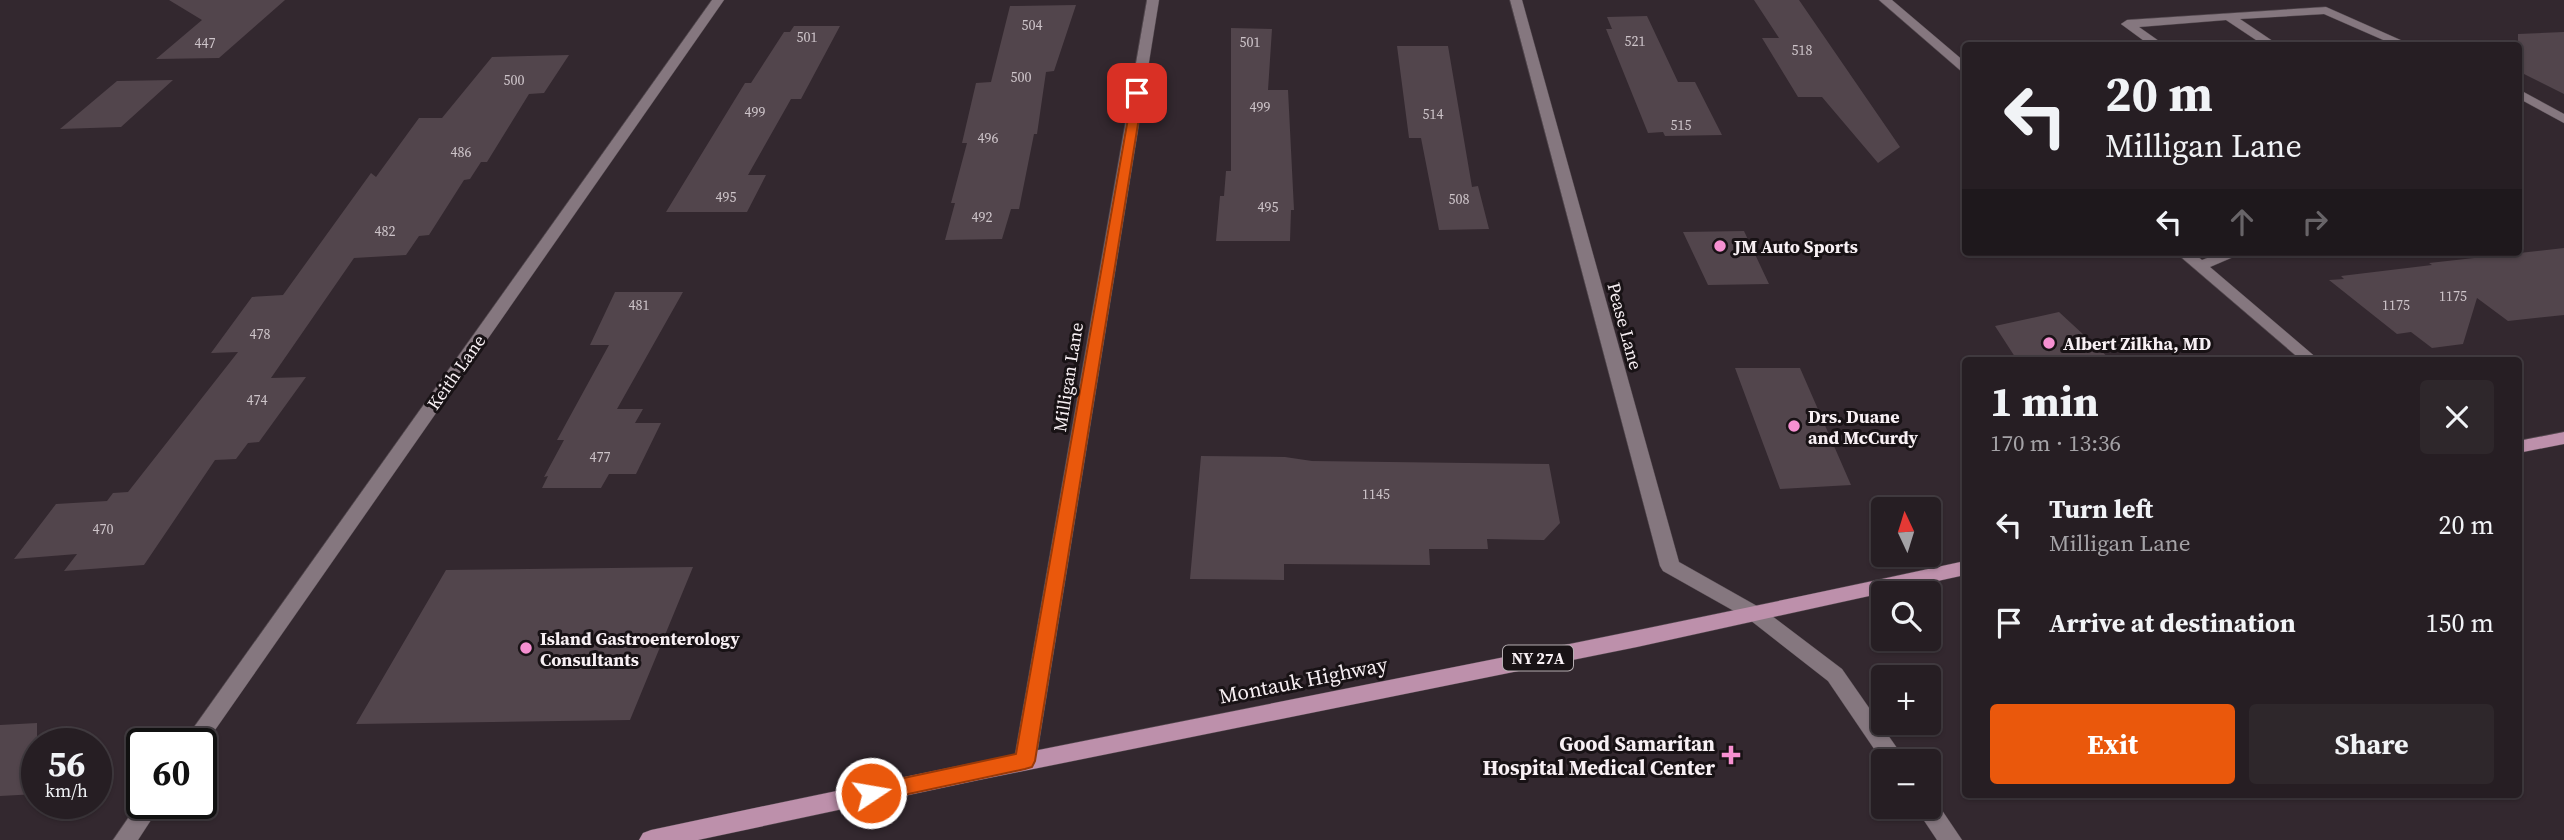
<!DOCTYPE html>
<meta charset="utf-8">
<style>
:root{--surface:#261e23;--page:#2e272b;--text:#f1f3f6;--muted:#a4a2a6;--line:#423c41;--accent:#ea580c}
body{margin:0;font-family:"Source Serif 4",serif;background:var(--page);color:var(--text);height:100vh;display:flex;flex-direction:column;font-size:26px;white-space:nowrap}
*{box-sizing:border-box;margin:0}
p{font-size:23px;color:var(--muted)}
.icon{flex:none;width:38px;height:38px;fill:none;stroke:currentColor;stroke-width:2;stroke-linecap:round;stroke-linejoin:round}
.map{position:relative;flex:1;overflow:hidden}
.panel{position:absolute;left:1962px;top:357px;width:560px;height:441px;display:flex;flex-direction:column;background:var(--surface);border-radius:7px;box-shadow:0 2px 5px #0004,0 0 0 2px var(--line)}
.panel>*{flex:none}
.hud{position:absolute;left:1962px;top:42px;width:560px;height:214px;border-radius:7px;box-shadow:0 2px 5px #0004,0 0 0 2px var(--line);background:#261e23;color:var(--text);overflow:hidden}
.needle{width:46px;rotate:356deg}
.tools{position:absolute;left:1871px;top:497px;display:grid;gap:14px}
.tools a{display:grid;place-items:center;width:70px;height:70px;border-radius:7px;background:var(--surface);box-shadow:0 2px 5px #0004,0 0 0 2px var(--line);font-size:35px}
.speed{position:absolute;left:21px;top:728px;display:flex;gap:14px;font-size:35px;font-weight:700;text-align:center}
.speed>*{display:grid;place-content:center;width:91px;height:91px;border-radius:50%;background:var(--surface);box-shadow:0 2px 5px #0004,0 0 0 2px var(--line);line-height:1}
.speed small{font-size:18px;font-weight:400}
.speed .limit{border:4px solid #111;border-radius:10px;background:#fff;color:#111}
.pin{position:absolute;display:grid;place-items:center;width:60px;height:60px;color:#fff;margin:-30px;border-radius:14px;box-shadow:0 4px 10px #0006}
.me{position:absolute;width:77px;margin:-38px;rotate:78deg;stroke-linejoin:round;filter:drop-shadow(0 0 5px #0008)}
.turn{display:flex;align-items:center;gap:24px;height:147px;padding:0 28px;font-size:32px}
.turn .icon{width:91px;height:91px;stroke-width:2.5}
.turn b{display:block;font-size:49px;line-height:60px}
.lanes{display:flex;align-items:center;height:66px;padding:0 28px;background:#0003;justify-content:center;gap:35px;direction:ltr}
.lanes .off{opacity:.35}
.round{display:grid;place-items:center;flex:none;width:74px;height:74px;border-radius:7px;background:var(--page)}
.head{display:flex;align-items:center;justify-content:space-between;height:119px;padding:0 28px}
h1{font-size:42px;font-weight:700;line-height:52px}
.cta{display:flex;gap:14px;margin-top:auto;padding:14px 28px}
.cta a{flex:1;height:80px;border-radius:7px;background:var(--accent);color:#fff;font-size:28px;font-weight:700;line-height:80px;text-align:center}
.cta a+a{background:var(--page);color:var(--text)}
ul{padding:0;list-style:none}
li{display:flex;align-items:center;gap:21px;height:98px;padding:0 28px}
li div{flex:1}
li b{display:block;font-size:26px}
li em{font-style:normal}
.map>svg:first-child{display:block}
.building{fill:#52454c}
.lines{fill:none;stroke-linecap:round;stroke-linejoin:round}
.minor-casing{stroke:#50464c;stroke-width:1}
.primary-casing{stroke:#50464c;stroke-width:1}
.minor{fill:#85777f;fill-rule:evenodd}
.primary{fill:#bd90ab;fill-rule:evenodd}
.route{fill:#ea580c;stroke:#983908;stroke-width:2}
.poi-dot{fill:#f690d1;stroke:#181215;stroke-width:2.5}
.labels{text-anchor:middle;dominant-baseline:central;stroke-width:6;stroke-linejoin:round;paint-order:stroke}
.number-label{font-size:14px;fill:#cec5ca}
.shield{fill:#181215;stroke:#b5adb1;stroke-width:2}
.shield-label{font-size:16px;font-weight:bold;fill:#f8f0f4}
.poi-label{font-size:18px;font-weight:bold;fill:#f8f0f4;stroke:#181215;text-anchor:start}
.street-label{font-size:18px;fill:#f8f0f4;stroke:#181215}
.near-street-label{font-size:21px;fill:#f8f0f4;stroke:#181215}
.near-poi-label{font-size:21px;font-weight:bold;fill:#f8f0f4;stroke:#181215;text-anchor:end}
</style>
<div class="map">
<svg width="2564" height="840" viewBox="0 0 2564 840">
<rect width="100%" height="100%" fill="#33282f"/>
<path class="building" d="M169 0H285L219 58 156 59 202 20Z
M1754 0H1799L1900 147 1878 163 1822 97H1798L1762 38H1779Z
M1076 5 1054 71 1046 72 1037 134H1034L1019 209H1011L1002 239 945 240 955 203H951L967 143H962L976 83 991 82 1010 6Z
M1647 16 1678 82H1695L1722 135 1665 136 1663 132 1648 133 1606 29H1612L1607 17Z
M794 26H840L801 99H791L748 175H766L747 212H666L745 83H751L784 32H790Z
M1231 28 1272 29 1268 90H1288L1294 210H1291L1290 241H1216L1220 196H1224L1226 171H1231Z
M2564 32V94L2518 71V34Z
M1397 46H1448L1472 187 1478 186 1489 229 1439 230 1421 138H1409Z
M569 55 544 93 529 94 487 162H481L470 179 464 180 429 235 419 236 406 255 354 258 271 378 306 377 259 442 248 443 236 459 215 460 144 565 64 571 77 554 14 559 56 504 107 501 113 493 128 492 238 352 211 353 252 297 283 295 371 173 376 177 419 118H442L492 57Z
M173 80 121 127 60 129 117 81Z
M1744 231 1769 284 1708 285 1683 232Z
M2564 248V315L2508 321 2477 298 2463 344 2432 348 2411 332 2397 334 2329 280 2344 279 2341 276 2432 265 2429 263Z
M615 292H683L617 409H643L635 423H661L636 474H609L601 488H542L548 476 544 477 564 440H557L609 345H590Z
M2059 312 2111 360H2017L1995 326Z
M1735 368H1800L1851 485 1780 489Z
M1201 456 1285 457 1312 461 1549 464 1560 523 1544 540 1487 539 1488 549H1429L1430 565 1284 564V580L1190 579Z
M693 567 630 720 356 724 446 570Z
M37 723V794L0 796V725Z"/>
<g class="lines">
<defs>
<path id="minor" d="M712 0H724L201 750V744H182Z
M1147 0H1159L1036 761 1033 768 1025 770 1017 768 1014 761Z
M1510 0H1522L1679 562 1764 610 1842 669 1906 761 1883 762 1828 681 1750 620 1663 571 1660 566Z
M1879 0H1892L1965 62V72L1961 71Z
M2326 7 2414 46H2397L2324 14 2240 19 2280 46H2265L2226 20 2139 27 2166 46H2151L2121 24 2127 20Z
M2518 89 2564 114V123L2518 98Z
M2175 252H2192L2202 260 2223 252H2245L2210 267 2319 360H2301Z
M142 798V803H162L138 840H113Z
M1928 798 1935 800 1962 840H1937L1915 807H1928Z"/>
<path id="primary" d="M2564 432V444L2518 453V441Z
M1965 561V575L1637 647 979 780 698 840H639L643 833 651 830C1088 736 1528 657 1965 561Z"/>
</defs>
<use href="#minor" class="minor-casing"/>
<use href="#primary" class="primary-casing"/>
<use href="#minor" class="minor"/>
<use href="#primary" class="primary"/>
</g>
<path class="route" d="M1133 90 1143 93 1035 761 1032 767 1025 769 871 802 864 800 861 793 864 787 871 785 1016 754Z"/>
<g class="poi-dot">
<circle cx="1720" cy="246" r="7"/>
<circle cx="2049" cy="343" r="7"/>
<circle cx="1794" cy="426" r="7"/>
<circle cx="526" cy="648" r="7"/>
<path d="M1727.5 744.5h7v7h7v7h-7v7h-7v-7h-7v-7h7z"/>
</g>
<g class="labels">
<g class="number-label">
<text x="1032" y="25">504</text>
<text x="807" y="37">501</text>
<text x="1635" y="41">521</text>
<text x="1250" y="42">501</text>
<text x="205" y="43">447</text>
<text x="1802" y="50">518</text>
<text x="1021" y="77">500</text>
<text x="514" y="80">500</text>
<text x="1260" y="107">499</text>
<text x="755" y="112">499</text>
<text x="1433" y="114">514</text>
<text x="1681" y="125">515</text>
<text x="988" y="138">496</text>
<text x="461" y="152">486</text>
<text x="726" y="197">495</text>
<text x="1459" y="199">508</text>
<text x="1268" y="207">495</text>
<text x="982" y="217">492</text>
<text x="385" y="231">482</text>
<text x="2453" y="296">1175</text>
<text x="639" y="305">481</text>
<text x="2396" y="305">1175</text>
<text x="260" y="334">478</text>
<text x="257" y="400">474</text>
<text x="600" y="457">477</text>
<text x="1376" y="494">1145</text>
<text x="103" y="529">470</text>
</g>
<rect class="shield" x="1503" y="645.5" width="70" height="25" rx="5"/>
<g class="shield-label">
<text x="1538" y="658">NY 27A</text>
</g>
<g class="poi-label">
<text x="1734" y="246">JM Auto Sports</text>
<text x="2063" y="343">Albert Zilkha, MD</text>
<text x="1808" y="416">Drs. Duane<tspan x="1808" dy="21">and McCurdy</tspan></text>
<text x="540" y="638">Island Gastroenterology<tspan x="540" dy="21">Consultants</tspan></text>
</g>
<g class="street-label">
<text transform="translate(1625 326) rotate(75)">Pease Lane</text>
<text transform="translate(456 372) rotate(-55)">Keith Lane</text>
<text transform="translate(1068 377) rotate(-81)">Milligan Lane</text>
</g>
<g class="near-street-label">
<text transform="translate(1303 680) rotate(-11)">Montauk Highway</text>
</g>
<g class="near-poi-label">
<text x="1715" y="743">Good Samaritan<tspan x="1715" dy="24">Hospital Medical Center</tspan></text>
</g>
</g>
</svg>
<div class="tools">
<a><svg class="needle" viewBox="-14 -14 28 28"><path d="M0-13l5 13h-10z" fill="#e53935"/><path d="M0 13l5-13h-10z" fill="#a4a2a6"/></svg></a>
<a><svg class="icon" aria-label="search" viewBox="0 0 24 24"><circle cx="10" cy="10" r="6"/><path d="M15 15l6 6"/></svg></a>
<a>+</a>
<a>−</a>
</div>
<div class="speed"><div>56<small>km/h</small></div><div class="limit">60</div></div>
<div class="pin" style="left:1137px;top:93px;background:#d93025"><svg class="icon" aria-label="arrive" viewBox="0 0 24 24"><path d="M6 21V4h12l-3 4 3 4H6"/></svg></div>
<svg class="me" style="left:871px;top:793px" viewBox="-20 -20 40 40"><circle r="17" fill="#ea580c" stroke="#fff" stroke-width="3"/><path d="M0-11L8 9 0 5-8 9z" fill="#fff"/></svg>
<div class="hud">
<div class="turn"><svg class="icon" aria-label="left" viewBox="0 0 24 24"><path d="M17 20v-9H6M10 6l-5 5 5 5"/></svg><div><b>20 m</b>Milligan Lane</div></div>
<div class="lanes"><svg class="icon" aria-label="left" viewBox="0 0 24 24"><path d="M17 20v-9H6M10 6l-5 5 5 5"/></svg><svg class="icon off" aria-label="ahead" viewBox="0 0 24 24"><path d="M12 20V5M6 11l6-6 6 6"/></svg><svg class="icon off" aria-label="right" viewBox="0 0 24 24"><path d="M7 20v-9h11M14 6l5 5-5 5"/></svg></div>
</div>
<section class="panel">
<div class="head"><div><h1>1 min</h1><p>170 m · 13:36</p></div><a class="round"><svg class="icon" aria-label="close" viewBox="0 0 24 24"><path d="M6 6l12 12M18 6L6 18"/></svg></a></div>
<ul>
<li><svg class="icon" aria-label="left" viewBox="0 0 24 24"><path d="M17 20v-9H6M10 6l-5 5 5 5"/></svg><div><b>Turn left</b><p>Milligan Lane</p></div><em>20 m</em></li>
<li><svg class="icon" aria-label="arrive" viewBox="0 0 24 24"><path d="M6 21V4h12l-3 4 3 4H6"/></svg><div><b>Arrive at destination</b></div><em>150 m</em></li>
</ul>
<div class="cta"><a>Exit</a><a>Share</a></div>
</section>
</div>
